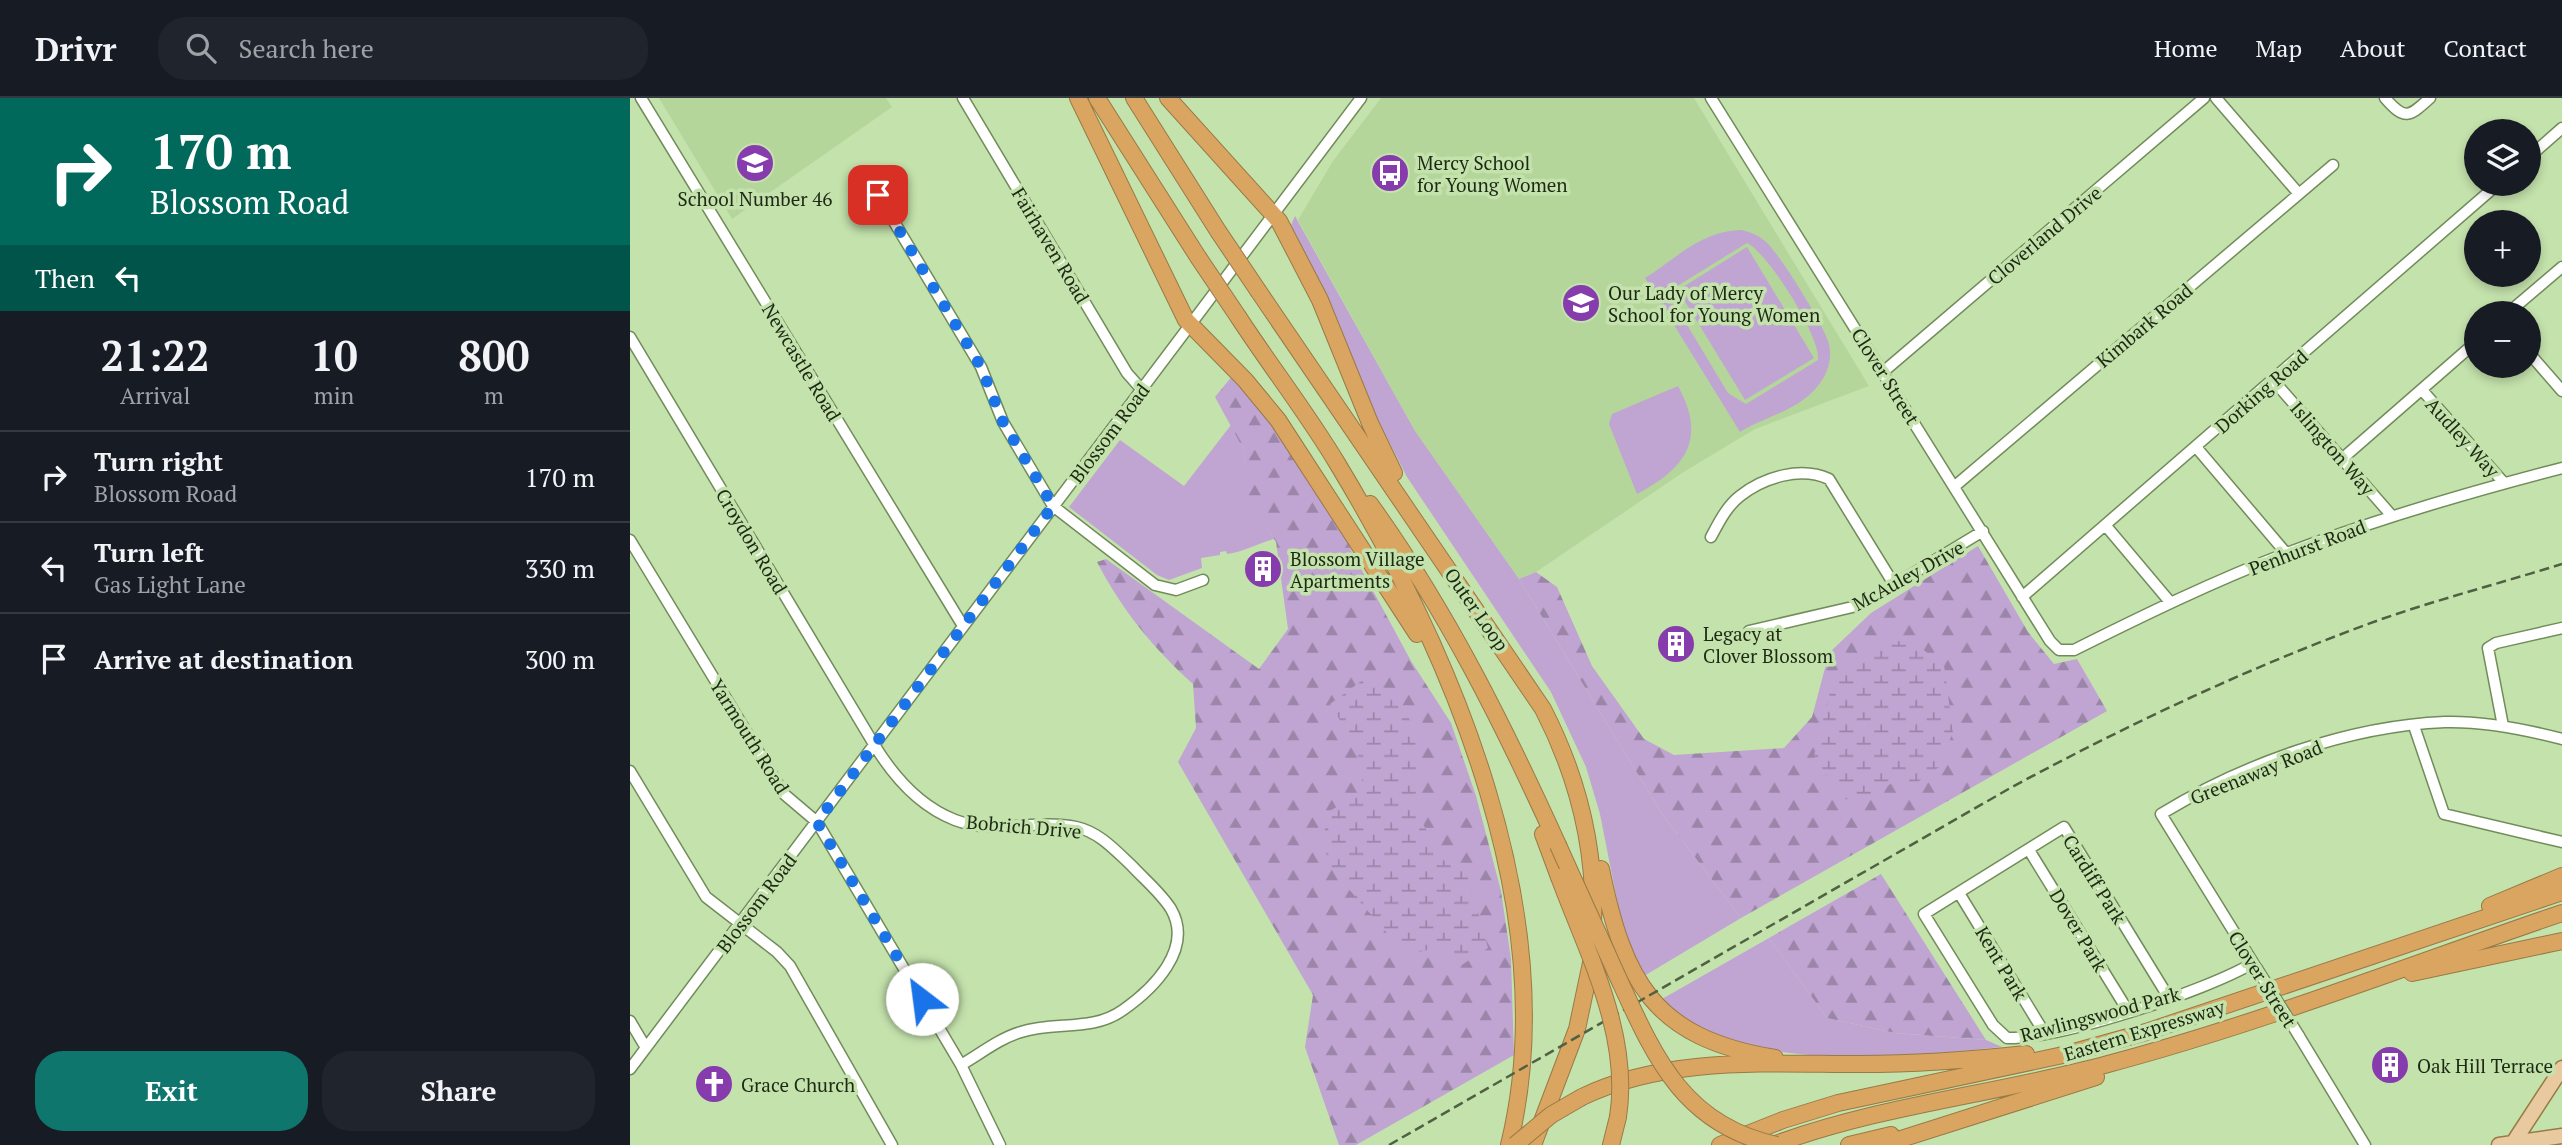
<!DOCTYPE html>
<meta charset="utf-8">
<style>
:root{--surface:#171b24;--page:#20242c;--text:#f1f3f6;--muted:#9ea1a6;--line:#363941;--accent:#0f766e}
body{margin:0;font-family:"PT Serif",serif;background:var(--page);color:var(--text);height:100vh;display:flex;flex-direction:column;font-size:26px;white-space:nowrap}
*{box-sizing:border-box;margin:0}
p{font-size:23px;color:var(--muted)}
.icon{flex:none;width:38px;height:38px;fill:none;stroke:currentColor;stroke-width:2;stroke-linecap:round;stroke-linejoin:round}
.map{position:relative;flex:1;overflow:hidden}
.side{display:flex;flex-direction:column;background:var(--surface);width:630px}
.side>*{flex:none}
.guide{background:#00695c;color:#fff;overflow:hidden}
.buttons{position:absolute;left:1834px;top:21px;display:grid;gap:14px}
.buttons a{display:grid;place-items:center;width:77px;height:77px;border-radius:50%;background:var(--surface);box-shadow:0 4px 10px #0003;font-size:35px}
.pin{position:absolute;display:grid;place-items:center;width:60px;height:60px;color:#fff;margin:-30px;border-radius:14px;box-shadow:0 4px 10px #0006}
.me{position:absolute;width:77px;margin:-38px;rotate:330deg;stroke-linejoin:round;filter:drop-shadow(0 0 5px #0008)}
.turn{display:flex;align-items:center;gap:24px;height:147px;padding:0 35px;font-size:32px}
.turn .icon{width:91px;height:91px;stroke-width:2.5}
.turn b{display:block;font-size:49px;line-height:60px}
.then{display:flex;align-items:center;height:66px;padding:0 35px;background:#0003;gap:14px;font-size:26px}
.eta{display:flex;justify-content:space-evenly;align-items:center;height:119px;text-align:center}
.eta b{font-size:42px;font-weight:600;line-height:49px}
.button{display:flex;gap:14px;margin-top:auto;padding:14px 35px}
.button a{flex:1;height:80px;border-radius:28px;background:var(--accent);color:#fff;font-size:28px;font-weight:600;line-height:80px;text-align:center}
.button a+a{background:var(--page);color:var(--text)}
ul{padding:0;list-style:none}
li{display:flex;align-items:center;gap:21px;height:91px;padding:0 35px;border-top:2px solid var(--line)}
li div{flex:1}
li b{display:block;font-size:26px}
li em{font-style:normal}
header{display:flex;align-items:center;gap:42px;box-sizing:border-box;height:98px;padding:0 35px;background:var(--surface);border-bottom:2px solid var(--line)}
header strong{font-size:33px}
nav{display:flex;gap:38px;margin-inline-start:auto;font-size:24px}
.search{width:490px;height:63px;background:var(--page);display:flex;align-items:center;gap:18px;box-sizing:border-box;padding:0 24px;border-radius:28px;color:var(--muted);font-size:26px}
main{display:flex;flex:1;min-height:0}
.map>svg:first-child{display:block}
.built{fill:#b5d69a}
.green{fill:#c0a4d2;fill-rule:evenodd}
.forest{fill:url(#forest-firs)}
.wetland{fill:url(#wetland-marsh)}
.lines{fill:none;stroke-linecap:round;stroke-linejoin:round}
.minor-casing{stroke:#718c5a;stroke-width:13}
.major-casing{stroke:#987a46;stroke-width:17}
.highway-casing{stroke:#987a46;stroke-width:18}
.minor{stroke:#fff;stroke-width:10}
.major{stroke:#e9c9a0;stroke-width:14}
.highway{stroke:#daa561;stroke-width:16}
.rail{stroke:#506143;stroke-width:2.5;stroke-dasharray:10 5;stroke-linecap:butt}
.minor-bridge-casing{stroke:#718c5a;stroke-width:13;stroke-linecap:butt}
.highway-bridge-casing{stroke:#987a46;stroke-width:18;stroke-linecap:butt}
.minor-bridge{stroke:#fff;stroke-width:10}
.highway-bridge{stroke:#daa561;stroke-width:16}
.route{stroke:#1a73e8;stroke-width:12;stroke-dasharray:0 21.6}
.labels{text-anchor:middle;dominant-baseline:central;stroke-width:7;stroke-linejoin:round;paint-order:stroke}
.poi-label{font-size:19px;fill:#1e2915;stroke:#c4e2ac;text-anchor:start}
.street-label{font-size:19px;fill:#1e2915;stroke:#c4e2ac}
</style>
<header>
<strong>Drivr</strong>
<div class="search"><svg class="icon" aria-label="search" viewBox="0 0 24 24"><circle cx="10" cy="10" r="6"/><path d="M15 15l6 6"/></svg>Search here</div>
<nav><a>Home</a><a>Map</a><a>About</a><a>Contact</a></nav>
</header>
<main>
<section class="side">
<div class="guide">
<div class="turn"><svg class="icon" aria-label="right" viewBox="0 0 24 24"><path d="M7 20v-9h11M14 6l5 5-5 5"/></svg><div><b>170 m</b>Blossom Road</div></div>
<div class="then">Then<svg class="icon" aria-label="left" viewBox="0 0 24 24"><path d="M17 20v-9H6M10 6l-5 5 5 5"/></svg></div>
</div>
<div class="eta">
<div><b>21:22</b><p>Arrival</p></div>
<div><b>10</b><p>min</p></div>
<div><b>800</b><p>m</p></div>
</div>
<ul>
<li><svg class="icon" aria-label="right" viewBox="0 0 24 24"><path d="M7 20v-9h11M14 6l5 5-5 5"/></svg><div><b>Turn right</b><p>Blossom Road</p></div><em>170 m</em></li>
<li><svg class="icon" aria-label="left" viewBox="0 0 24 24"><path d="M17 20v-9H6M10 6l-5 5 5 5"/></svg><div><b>Turn left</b><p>Gas Light Lane</p></div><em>330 m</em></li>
<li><svg class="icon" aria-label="arrive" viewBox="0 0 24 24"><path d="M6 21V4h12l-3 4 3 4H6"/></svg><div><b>Arrive at destination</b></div><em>300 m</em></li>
</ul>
<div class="button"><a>Exit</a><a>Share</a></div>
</section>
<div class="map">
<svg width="1932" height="1047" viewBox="0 0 1932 1047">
<defs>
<pattern id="forest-firs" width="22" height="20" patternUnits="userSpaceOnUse" patternTransform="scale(1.75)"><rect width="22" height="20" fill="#c0a4d2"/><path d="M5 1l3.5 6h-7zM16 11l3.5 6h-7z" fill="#9b86a9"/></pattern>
<pattern id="wetland-marsh" width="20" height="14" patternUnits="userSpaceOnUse" patternTransform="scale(1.75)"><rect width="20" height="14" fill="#c0a4d2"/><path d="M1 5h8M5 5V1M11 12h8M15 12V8" fill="none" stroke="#9b86a9"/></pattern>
</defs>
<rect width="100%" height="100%" fill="#c4e2ac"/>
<path class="built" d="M29 0H256L262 9 102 121Z
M751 0H1064L1239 288 1125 331 1052 375 906 474 889 481 785 333 668 122 703 63Z"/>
<path class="green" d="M665 118 785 333 889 481 1032 716 1111 820 1014 878 993 833 970 716 956 669 921 594 777 379 745 316 702 208 661 127Z
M1111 132C1120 134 1128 137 1135 143 1148 153 1193 226 1198 243 1202 255 1200 268 1194 279 1175 312 1139 316 1110 334L1015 180C1047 160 1071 133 1111 132ZM1117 145C1138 155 1191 239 1188 262L1116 306 1098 295 1047 210 1044 190Z
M1117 149 1184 260 1115 302 1048 192Z
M1048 288C1077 341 1056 370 1007 396L979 326 982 316Z
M601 327 615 354 614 395 644 441C627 446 614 454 597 456L596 453 590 454V457L571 460 572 470 539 482 527 477 439 409 490 342 554 388Z
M1139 840 1197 920 1265 935 1356 942 1372 949C1272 959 1109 979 1032 901Z"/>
<path class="forest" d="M603 277 620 294 710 424 721 452 781 563 821 625 846 698 871 793 881 861 884 957 726 1047H709L675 949 683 897 548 664 566 630 563 586C523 550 492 512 467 464L476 461 629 571 658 531 646 444 613 395 615 354 585 299Z
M1348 448 1398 534 1424 566 1447 561 1477 613 1111 820 1032 716 889 481 906 474 927 489 962 568 1014 641 1044 657 1154 650 1182 619 1199 555 1241 515Z
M1251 776 1356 942 1265 935 1197 920 1139 840Z"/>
<path class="wetland" d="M1280 542 1314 567 1323 634 1309 669 1279 690 1266 682 1232 706 1212 700 1184 658 1205 574 1244 546Z
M741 576 785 628 788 717 813 762 836 772 858 850 830 868 806 850 776 857 697 766 694 716 734 694 727 650 700 606Z"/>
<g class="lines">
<defs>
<path id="minor" d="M11 0 333 528
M333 0 497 275 512 292
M1081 0 1420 543 1429 552H1444C1514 517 1584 483 1657 455 1747 421 1839 394 1932 370
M1586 0 1669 96
M1755 0C1775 23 1779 19 1800 0
M1899 59 1932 30
M248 97 351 269 373 324 423 408 525 487 546 492 573 482
M1878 215 1932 169
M0 239 245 648C264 679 289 708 325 722 364 737 406 721 446 729 469 734 485 752 502 768 515 782 531 795 541 811 564 851 523 891 493 912 462 934 426 923 391 934 370 940 350 956 331 967
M1899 255 1932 293
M1253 274 1574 0
M1643 282 1762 418
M1792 292 1874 385
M1566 349 1656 455
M1713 360 1846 244
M1325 388 1703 67
M1476 428 1540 504
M1081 439C1089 424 1097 408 1110 398 1134 379 1171 368 1199 381L1265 488
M0 442 154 696 187 724 331 967 370 1047
M1392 499 1868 86
M1119 533 1231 507 1353 433
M1784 628 1814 716 1932 744
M1873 628 1858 550 1866 545 1932 530
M0 673 76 799 147 854 160 868 262 1047
M1399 752 1498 913
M1329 795 1415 936
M1625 868 1531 716C1613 666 1718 628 1815 624 1855 623 1894 631 1932 641
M1539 900 1434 729 1294 816 1363 927 1377 940C1430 941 1576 893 1623 865
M0 923 16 950
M1669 938 1735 1047
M0 971 731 0"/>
<path id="major" d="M1883 1045 1932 970
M1869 1047 1932 1038"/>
<path id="highway" d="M448 0 556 222 615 282 648 322 787 536
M467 0 568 159
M504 0 588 133
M538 0 649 123 690 202 740 325 764 375
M629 194 913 611C948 679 966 751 963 827
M609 220C641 269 677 315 707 365 823 557 935 819 879 1047
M740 406C817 513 874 628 928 747
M913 736 929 779
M971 771C994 883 1023 940 1145 960
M1860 808 1932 778
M1782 875 1932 843
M952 999C1037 958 1138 966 1230 966 1286 966 1341 962 1396 956
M903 1047 947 931 962 860
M981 1047 988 1019
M1090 1047 1153 1022 1208 1005 1433 957 1516 934 1932 794
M1143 1047C1251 1007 1367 996 1478 966 1632 925 1782 866 1932 815
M1219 1047 1261 1037
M1252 1047 1466 979"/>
</defs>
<use href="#minor" class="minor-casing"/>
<use href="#major" class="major-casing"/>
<use href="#highway" class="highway-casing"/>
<use href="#minor" class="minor"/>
<use href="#major" class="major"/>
<use href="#highway" class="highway"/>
<path class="rail" d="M759 1047 1382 689C1501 625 1622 568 1749 522 1809 501 1871 485 1932 466"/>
<defs>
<path id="minor-bridge" d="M1626 869 1669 938"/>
<path id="highway-bridge" d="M588 133 629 194
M568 159 609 220
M928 747C947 790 967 832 986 875 1023 955 1051 1027 1147 1047
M929 779C957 855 1001 936 988 1019
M885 1047 921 1017 952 999"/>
</defs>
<use href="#minor-bridge" class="minor-bridge-casing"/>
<use href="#highway-bridge" class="highway-bridge-casing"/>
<use href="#minor-bridge" class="minor-bridge"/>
<use href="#highway-bridge" class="highway-bridge"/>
</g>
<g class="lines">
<path class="route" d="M248 97 351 269 373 324 423 408 187 724 292 901"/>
</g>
<defs>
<symbol id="school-disc" viewBox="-11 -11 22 22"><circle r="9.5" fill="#863cad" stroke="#c4e2ac"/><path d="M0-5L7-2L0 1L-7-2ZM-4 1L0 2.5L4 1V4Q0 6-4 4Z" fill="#fff"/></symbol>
<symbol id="bus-disc" viewBox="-11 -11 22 22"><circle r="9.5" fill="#863cad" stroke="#c4e2ac"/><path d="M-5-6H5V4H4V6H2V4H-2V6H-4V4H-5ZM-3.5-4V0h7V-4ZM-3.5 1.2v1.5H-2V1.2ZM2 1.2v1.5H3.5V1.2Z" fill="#fff"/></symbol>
<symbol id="building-disc" viewBox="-11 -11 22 22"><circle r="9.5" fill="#863cad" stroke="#c4e2ac"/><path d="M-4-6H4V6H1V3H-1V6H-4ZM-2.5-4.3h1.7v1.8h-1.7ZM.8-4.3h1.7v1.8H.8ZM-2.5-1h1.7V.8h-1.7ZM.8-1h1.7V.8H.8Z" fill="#fff"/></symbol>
<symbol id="church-disc" viewBox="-11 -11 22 22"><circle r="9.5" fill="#863cad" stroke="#c4e2ac"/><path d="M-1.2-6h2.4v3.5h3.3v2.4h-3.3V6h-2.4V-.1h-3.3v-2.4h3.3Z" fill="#fff"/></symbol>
</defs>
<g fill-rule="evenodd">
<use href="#school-disc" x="103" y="43" width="44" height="44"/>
<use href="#bus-disc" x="738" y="53" width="44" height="44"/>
<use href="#school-disc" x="929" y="183" width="44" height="44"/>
<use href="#building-disc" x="611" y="449" width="44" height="44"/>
<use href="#building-disc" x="1024" y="524" width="44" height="44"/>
<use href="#building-disc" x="1738" y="945" width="44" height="44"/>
<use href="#church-disc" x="62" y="964" width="44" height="44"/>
</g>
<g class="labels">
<g class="poi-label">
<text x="787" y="64">Mercy School<tspan x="787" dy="22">for Young Women</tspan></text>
<text x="125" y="100" text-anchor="middle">School Number 46</text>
<text x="978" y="194">Our Lady of Mercy<tspan x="978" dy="22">School for Young Women</tspan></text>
<text x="660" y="460">Blossom Village<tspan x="660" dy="22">Apartments</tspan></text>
<text x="1073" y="535">Legacy at<tspan x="1073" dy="22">Clover Blossom</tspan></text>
<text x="1787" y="967">Oak Hill Terrace</text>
<text x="111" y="986">Grace Church</text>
</g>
<g class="street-label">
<text transform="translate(1414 137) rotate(-40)">Cloverland Drive</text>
<text transform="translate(421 147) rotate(59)">Fairhaven Road</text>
<text transform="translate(1514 227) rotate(-40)">Kimbark Road</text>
<text transform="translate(172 264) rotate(59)">Newcastle Road</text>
<text transform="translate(1256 278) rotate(58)">Clover Street</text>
<text transform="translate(1631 293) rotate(-41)">Dorking Road</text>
<text transform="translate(479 335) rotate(-53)">Blossom Road</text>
<text transform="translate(1833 339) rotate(48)">Audley Way</text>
<text transform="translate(1703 350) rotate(49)">Islington Way</text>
<text transform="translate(122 443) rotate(59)">Croydon Road</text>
<text transform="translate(1677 449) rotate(-21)">Penhurst Road</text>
<text transform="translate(1278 477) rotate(-29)">McAuley Drive</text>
<text transform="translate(847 511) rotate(55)">Outer Loop</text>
<text transform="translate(120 638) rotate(58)">Yarmouth Road</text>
<text transform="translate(1626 674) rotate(-22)">Greenaway Road</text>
<text transform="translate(394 728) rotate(5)">Bobrich Drive</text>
<text transform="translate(1465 781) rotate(58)">Cardiff Park</text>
<text transform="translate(126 805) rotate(-53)">Blossom Road</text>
<text transform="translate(1449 832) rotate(59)">Dover Park</text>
<text transform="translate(1372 865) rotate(59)">Kent Park</text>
<text transform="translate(1633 881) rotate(58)">Clover Street</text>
<text transform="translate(1470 916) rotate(-15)">Rawlingswood Park</text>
<text transform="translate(1514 932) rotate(-17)">Eastern Expressway</text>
</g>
</g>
</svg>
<div class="buttons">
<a><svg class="icon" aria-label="layers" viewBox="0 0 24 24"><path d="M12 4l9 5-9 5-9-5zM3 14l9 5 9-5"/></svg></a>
<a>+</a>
<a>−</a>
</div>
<div class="pin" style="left:248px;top:97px;background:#d93025"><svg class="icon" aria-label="arrive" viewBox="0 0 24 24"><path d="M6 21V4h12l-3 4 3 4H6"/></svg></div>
<svg class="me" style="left:292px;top:901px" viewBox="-20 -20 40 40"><circle r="19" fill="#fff"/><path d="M0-13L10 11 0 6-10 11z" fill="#1a73e8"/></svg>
</div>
</main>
